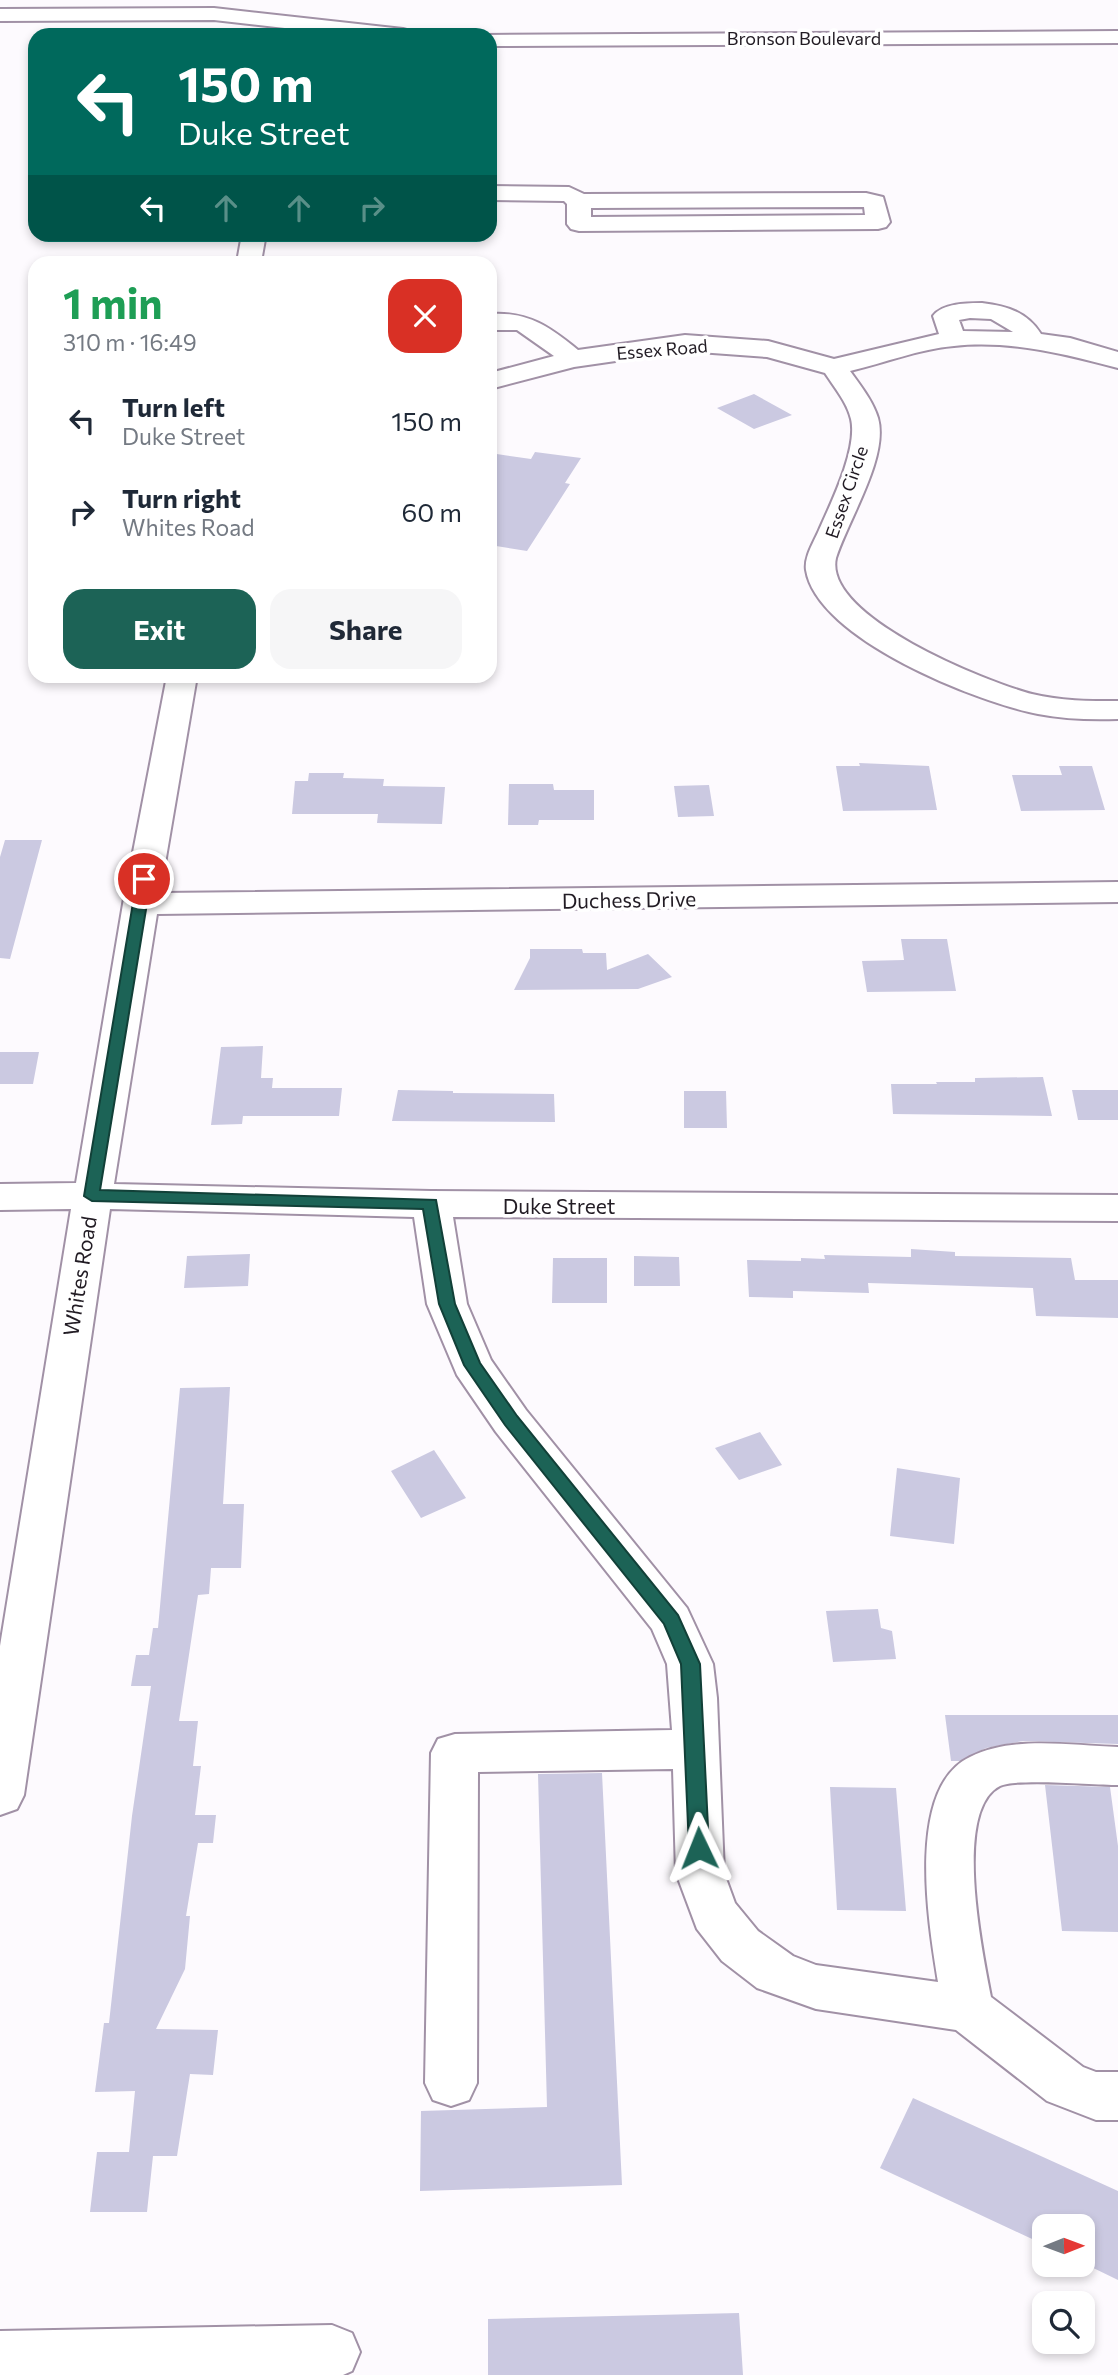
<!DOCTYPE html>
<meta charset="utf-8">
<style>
:root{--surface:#fff;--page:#f6f6f7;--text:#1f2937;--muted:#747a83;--accent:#1c6356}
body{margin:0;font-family:Commissioner,sans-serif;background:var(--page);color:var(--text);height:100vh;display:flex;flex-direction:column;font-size:26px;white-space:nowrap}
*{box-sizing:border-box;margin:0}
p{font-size:23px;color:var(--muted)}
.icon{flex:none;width:38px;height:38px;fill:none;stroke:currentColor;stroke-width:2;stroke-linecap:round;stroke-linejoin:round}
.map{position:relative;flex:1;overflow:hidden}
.drawer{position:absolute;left:28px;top:256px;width:469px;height:427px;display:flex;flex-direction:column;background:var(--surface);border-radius:21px;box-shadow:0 4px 10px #0003}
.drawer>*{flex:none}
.hud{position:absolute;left:28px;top:28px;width:469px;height:214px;border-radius:21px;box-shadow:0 4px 10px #0003;background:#00695c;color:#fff;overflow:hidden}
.needle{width:46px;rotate:89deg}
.tools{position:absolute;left:1032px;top:2214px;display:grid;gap:14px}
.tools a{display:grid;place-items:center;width:63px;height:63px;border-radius:14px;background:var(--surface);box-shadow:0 4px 10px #0003;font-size:35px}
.pin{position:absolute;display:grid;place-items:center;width:60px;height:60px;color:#fff;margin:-30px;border:4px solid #fff;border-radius:50%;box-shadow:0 2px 7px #0007}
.me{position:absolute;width:77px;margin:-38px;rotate:358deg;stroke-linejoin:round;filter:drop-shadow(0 0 5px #0008)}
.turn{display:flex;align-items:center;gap:24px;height:147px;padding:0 35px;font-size:32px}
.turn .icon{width:91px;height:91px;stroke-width:2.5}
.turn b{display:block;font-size:49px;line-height:60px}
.lanes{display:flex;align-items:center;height:66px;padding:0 35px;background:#0003;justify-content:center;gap:35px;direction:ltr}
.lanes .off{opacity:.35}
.round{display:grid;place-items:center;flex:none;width:74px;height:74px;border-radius:21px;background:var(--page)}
.head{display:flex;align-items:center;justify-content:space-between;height:119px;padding:0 35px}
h1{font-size:42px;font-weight:700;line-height:52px;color:#1e9e55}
.button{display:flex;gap:14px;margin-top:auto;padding:14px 35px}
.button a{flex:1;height:80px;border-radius:21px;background:var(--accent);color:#fff;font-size:28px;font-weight:700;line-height:80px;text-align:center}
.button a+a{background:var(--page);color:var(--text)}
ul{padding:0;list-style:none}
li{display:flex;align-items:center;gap:21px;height:91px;padding:0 35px}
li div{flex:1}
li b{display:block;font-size:26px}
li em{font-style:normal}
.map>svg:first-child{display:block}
.building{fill:#cbc9e1}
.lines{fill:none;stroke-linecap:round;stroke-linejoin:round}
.minor-casing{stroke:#a191a6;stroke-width:4}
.minor{fill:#fff;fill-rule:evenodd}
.route{fill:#1c6356;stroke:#124038;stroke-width:2}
.labels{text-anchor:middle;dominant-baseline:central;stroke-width:7;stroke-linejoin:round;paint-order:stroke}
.far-street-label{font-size:18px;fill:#221c24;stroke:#fff}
.street-label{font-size:21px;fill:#221c24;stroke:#fff}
</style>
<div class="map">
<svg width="1118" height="2375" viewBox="0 0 1118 2375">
<rect width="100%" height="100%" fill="#fdfafe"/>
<path class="building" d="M754 394 792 415 754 429 717 408Z
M535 452 581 458 565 483 570 484 527 551 490 545V453L531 459Z
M859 763 929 766 937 810 843 811 836 766H860Z
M1059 766H1092L1105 810 1021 811 1012 775H1062Z
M309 773H344L343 778 384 779 383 786 445 787 442 824 377 823 378 814H292L295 781H308Z
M509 784H553L554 790H594V820H539L538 825H508Z
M709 785 714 816 678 817 674 786Z
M5 840H42L10 959 0 958V857Z
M901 939H947L956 991 867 992 862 961 904 960Z
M530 949H582L583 953H606L607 970 648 954 672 977 638 989 514 990 530 958Z
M263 1046 261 1078H273L272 1088H342L339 1116H243L242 1124 211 1125 221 1047Z
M0 1052H39L33 1084H0Z
M1043 1077 1052 1116 893 1114 891 1084H937L936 1082H975V1078Z
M398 1090 453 1091V1093L554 1094 555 1122 392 1121Z
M1072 1090H1118V1120H1078Z
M684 1091H726L727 1128H684Z
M911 1249 955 1252V1256L1071 1258 1075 1280H1118V1318L1036 1316 1033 1288 868 1283 869 1293 793 1291V1298L749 1297 747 1260 801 1261V1258L825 1259 824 1255 911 1257Z
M250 1254 248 1286 184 1288 187 1256Z
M634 1256 679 1257 680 1286H634Z
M553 1258H607V1303H552Z
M230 1387 223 1504H244L241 1568H211L209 1594 198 1595 179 1721H198L193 1766H201L195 1815H216L213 1843H198L186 1916H190L185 1969 156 2029 218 2030 213 2075 190 2074 177 2156H153L147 2212H90L97 2152H129L135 2091 95 2092 104 2023H109L132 1816 151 1686H131L136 1655H149L153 1628H158L180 1388Z
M760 1432 782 1465 739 1480 715 1448Z
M434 1450 466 1498 421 1518 391 1471Z
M897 1468 960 1478 954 1544 890 1536Z
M878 1609 881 1628 892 1631 896 1659 833 1662 826 1611Z
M945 1715H1118V1744L1023 1741 986 1748 960 1761H951Z
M602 1773 622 2185 420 2191 421 2111 547 2107 538 1774Z
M1045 1785 1110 1787 1118 1846V1932L1062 1931Z
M830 1787 896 1788 906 1911 837 1910Z
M913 2098 1118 2191V2280L1083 2263V2226H1045V2245L880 2168Z
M739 2313 743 2375H488V2319Z"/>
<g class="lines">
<defs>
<path id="minor" d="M214 8 403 29 410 31 414 35H346L214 20 0 21V9Z
M1118 31V43L490 46V35H484Z
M490 186 569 187 584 194 866 193 883 197 890 222 886 227 878 229 579 231 571 229 567 224V204L564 201 490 200ZM864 207 865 215 591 217V208Z
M242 234H266L261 262H237Z
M982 303C1007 306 1027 312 1041 334L1070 338 1118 352V368C1064 354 1011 340 954 346 920 349 884 363 850 371 860 385 873 401 878 418 889 457 848 520 836 558 823 617 987 682 1032 694 1060 701 1090 701 1118 701V719C1091 720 1064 719 1038 714 977 702 817 639 806 570 804 557 814 542 819 530 831 503 858 448 851 419 847 402 834 387 825 373L767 357 685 351 574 367 490 389V373L554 356 517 330H490V314C528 311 551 328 578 350L685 335 768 341 834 359 939 334 933 316C942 303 968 303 982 303ZM970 318 991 319 1013 332 963 331 959 320Z
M167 676H197L160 893 1118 882V902L157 914 114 1184 431 1191 1118 1195V1221L453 1217 467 1304 491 1360 526 1410 687 1608 713 1664 717 1698 724 1873 735 1903 758 1931 793 1956 816 1965 938 1982C929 1926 905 1788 970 1757 1014 1735 1071 1746 1118 1747V1785C1096 1785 1016 1778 1000 1786 952 1810 983 1955 991 1997L1083 2067 1096 2072H1118V2120H1096L1047 2101 956 2030 816 2009 757 1988 722 1961 697 1929 676 1873 673 1769 478 1772 477 2083 469 2100 451 2106 433 2100 425 2083 431 1753 438 1739 455 1734 672 1730 667 1664 652 1629 496 1432 457 1375 427 1304 414 1217 110 1209 24 1795 17 1809 0 1815V1646L71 1209 0 1210V1184L76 1183 123 904Z
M332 2325 352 2333 360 2352 352 2371 343 2375H0V2331Z"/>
</defs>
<use href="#minor" class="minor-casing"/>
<use href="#minor" class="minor"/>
</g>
<path class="route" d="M144 875 151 879 100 1190 436 1200 455 1304 480 1363 517 1416 678 1615 700 1664 709 1848 706 1854 699 1856 692 1854 689 1848 681 1664 664 1624 505 1425 464 1365 439 1304 423 1209 92 1201 84 1196 137 879Z"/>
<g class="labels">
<g class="far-street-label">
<text x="804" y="38">Bronson Boulevard</text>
<text transform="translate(662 349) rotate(-5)">Essex Road</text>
<text transform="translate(846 492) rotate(-71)">Essex Circle</text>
</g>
<g class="street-label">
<text transform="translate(629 899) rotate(-1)">Duchess Drive</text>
<text x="559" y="1205">Duke Street</text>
<text transform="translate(79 1276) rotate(-81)">Whites Road</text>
</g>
</g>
</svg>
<div class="tools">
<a><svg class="needle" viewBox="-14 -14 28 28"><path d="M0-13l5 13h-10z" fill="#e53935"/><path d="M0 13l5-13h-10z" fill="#747a83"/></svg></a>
<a><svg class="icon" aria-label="search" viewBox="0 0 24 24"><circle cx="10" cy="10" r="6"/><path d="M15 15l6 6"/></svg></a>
</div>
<div class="pin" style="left:144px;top:879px;background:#d93025"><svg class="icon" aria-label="arrive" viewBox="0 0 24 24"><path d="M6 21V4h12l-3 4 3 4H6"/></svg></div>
<svg class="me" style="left:699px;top:1848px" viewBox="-20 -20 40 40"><path d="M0-17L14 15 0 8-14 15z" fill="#1c6356" stroke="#fff" stroke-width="4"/></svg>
<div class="hud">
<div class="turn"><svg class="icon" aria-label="left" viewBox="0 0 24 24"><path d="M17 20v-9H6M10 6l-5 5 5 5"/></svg><div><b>150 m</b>Duke Street</div></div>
<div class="lanes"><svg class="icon" aria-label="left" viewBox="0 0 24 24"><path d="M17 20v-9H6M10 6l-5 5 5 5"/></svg><svg class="icon off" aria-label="ahead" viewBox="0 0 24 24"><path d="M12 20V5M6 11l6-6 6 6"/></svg><svg class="icon off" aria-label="ahead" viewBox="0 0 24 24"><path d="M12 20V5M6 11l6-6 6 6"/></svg><svg class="icon off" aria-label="right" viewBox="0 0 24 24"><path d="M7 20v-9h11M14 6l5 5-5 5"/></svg></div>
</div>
<section class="drawer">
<div class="head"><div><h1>1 min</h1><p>310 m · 16:49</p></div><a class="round" style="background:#d93025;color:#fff"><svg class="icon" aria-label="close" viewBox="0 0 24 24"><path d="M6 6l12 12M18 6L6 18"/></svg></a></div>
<ul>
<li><svg class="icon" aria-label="left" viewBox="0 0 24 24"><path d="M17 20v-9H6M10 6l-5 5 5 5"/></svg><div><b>Turn left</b><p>Duke Street</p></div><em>150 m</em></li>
<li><svg class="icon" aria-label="right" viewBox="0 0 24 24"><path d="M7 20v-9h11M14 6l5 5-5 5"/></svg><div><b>Turn right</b><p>Whites Road</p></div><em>60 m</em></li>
</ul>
<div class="button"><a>Exit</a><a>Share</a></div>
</section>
</div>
